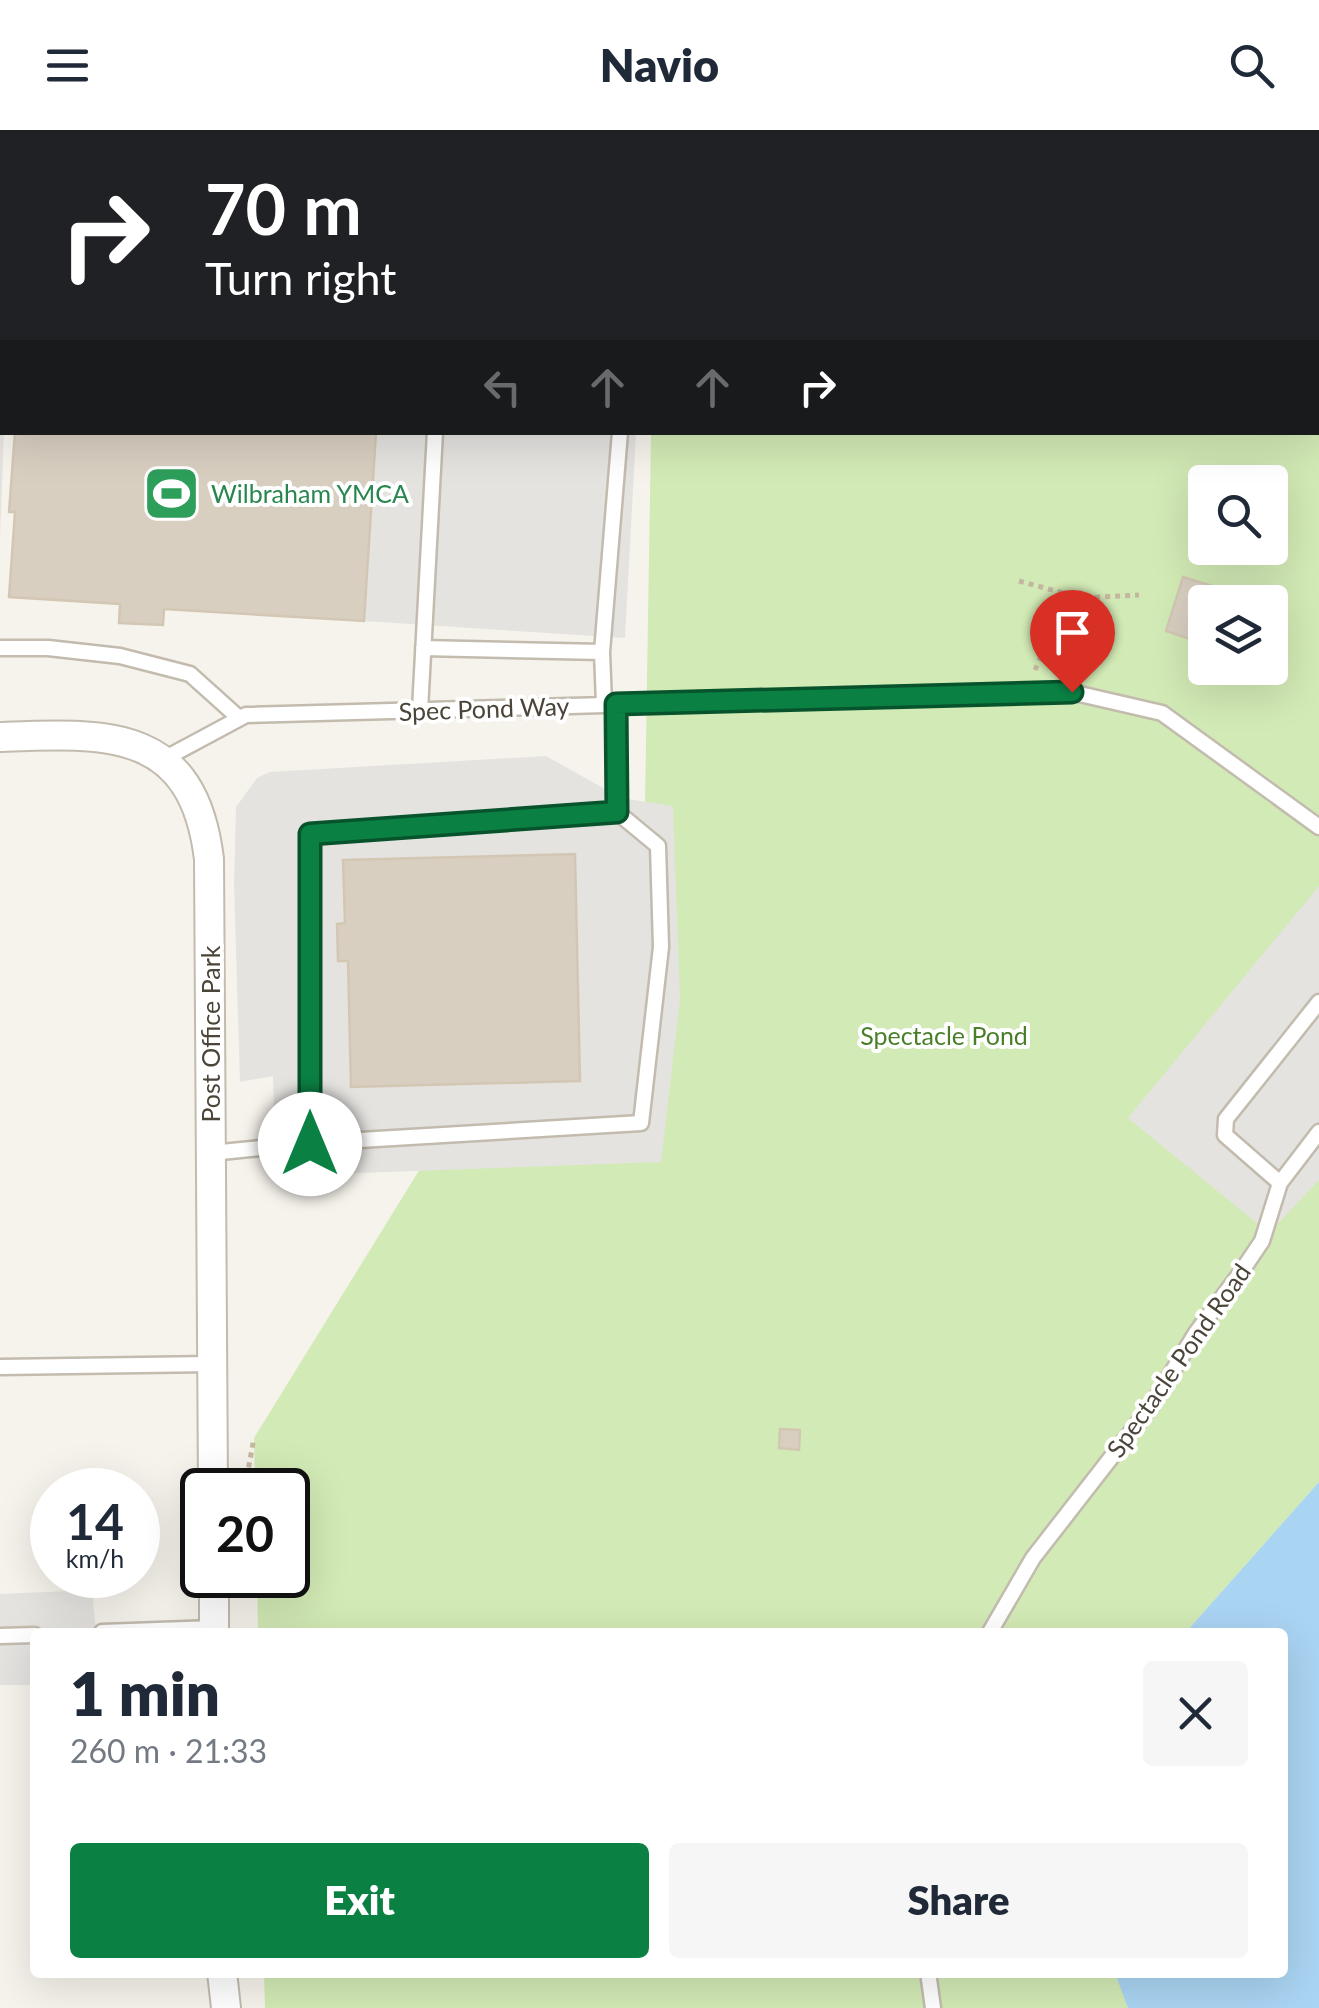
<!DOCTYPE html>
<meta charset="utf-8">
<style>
:root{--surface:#fff;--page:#f6f6f7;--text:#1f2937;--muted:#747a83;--accent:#0b8043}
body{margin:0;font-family:Lato,sans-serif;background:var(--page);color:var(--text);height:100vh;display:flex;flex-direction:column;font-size:38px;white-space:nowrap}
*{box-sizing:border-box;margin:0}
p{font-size:32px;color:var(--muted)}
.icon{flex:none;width:55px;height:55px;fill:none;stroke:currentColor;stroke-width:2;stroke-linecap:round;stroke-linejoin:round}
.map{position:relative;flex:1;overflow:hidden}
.drawer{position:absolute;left:30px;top:1498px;width:1258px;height:350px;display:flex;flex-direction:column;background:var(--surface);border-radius:10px;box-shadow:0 10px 40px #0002}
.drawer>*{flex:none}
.guide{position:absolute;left:0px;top:0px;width:1320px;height:305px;box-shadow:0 10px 40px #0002;background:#202124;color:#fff;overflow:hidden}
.buttons{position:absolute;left:1188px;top:335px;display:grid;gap:20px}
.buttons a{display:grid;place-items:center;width:100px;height:100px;border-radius:10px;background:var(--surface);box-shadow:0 10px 40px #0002;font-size:50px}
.speed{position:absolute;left:30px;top:1338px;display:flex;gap:20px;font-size:50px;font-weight:700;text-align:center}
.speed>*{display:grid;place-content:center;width:130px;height:130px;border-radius:50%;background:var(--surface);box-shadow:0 10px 40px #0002;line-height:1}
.speed small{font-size:25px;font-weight:400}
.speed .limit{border:5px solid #111;border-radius:15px;background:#fff;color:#111}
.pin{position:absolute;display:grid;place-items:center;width:85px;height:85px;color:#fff;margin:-102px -42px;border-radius:50% 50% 50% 0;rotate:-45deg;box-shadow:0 0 10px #0007}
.pin .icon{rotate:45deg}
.me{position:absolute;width:110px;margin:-55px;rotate:0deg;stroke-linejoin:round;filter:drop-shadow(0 0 8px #0008)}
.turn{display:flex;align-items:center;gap:35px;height:210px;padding:0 40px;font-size:45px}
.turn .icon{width:130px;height:130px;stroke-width:2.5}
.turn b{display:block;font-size:70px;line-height:85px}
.lanes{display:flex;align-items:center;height:95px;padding:0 40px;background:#0003;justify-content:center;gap:50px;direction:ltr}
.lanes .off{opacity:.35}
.round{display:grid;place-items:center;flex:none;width:105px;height:105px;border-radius:10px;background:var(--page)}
.head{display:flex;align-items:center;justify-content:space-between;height:170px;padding:0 40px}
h1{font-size:60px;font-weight:800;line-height:75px}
.button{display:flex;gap:20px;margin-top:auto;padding:20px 40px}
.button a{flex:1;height:115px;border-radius:10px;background:var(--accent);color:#fff;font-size:40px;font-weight:800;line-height:115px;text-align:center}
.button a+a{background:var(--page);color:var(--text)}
header{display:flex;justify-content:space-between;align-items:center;height:130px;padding:0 40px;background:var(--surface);font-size:45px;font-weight:800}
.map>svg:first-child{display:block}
.industrial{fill:#e6e2dd}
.green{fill:#d2eab5;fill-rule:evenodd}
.parking{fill:#e5e3e0}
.water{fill:#a9d4f2}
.building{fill:#d8cfc1;stroke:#d3c7b4;stroke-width:2.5}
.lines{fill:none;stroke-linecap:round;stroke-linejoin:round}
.service-casing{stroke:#c2bbae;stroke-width:19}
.minor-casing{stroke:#c2bbae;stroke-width:32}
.path{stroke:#c4b79f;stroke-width:5;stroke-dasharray:5 5;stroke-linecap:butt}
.service{stroke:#fff;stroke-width:14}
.minor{stroke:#fff;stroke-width:28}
.route-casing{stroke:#07532c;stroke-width:25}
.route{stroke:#0b8043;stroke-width:18}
.labels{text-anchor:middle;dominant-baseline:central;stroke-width:8;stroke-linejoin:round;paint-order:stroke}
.leisure-label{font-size:25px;fill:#27864d;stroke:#fff;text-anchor:start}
.street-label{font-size:25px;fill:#4b4439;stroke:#fff}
.park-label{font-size:25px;fill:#4a7f2a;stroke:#fff}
</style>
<header><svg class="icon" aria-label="menu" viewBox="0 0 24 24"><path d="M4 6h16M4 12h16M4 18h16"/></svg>Navio<svg class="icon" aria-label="search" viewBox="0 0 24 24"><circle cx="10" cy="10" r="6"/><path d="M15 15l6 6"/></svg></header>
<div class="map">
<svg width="1319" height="1878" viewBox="0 0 1319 1878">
<rect width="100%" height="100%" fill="#f6f3ec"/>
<path class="industrial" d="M0 0H592L593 2H2L0 208Z"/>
<path class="green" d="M654 0H1319V1352L1186 1502H258L257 1445H288V1360H255L254 1308 645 674 651 303 1318 302V2ZM1205 352H1270V418H1205ZM1205 472H1270V538H1205Z
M1117 1842 1128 1878H265L264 1843Z"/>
<path class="parking" d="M0 197 4 303 0 409Z
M376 303H636L625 508 364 491Z
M546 626 621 668 673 676 680 870 661 1032 276 1046 273 946 240 952 234 754 236 677 257 648 270 642Z
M1319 756V1050L1269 1103 1128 988Z
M92 1460 96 1502H35V1555H0V1464Z"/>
<path class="water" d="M1319 1352V1878H1128L1115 1843 1282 1842V1502H1186Z"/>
<path class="building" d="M0 0H95L2 4Z
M15 302H376L364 491 164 479 163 495 119 493 120 474 9 467 15 382H9Z
M1183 447 1248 467 1246 472H1205V514L1166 501Z
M575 724 580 951 351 957 348 831H338L337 794 345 793 343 730Z
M780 1299 800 1300 799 1320 779 1318Z"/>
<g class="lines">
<defs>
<path id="service" d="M0 30H2
M0 212H2
M0 518H48L120 526 190 544 239 588
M423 518 602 522 604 574
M602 522 620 302
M616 574 617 682 310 704V1013L641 993 661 817 658 716 617 682
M420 580 435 302
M162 630 246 585 1071 562 1162 583 1319 697
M211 1023 310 1013
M1280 1053 1225 1005 1226 989 1319 872
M0 1237 212 1234
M102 1502 214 1498
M990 1502 1033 1428 1152 1275 1196 1203 1239 1145 1262 1111 1280 1053 1319 1002
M0 1506 35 1505
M928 1842 933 1878"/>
<path id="minor" d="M0 607C107 603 193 597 209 729L213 1360
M214 1445V1502
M222 1842 226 1878"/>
</defs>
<use href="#service" class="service-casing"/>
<use href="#minor" class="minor-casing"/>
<path class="path" d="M1019 451 1082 468
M1035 540 1050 506 1082 468 1139 465
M245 1357 254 1308"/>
<use href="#service" class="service"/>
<use href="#minor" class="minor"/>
</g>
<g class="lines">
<defs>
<path id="route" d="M310 1014V704L617 682 616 574 1072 562"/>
</defs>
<use href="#route" class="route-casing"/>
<use href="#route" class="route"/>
</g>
<defs>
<symbol id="stadium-square" viewBox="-11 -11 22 22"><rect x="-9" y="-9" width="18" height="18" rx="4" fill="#2e9e5b" stroke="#fff"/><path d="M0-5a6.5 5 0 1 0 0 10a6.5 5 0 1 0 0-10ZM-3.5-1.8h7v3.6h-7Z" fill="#fff"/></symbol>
</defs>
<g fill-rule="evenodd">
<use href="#stadium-square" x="140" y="332" width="63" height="63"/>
</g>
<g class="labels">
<g class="leisure-label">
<text x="211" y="363">Wilbraham YMCA</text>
</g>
<g class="street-label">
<text transform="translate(484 578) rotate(-2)">Spec Pond Way</text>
<text transform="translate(210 904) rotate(-90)">Post Office Park</text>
<text transform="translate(1178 1230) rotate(-55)">Spectacle Pond Road</text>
</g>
<g class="park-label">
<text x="944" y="905">Spectacle Pond</text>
</g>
</g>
</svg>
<div class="buttons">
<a><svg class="icon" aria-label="search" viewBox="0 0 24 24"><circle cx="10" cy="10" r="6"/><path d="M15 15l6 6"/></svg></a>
<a><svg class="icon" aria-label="layers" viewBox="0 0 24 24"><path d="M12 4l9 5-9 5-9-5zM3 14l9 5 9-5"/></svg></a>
</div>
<div class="speed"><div>14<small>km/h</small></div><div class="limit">20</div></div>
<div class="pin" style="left:1072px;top:562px;background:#d93025"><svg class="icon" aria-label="arrive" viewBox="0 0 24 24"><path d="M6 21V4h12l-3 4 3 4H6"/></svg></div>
<svg class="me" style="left:310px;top:1014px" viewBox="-20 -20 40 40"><circle r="19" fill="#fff"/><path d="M0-13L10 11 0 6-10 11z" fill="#0b8043"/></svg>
<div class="guide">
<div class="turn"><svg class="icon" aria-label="right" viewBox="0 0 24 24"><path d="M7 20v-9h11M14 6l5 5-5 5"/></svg><div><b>70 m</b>Turn right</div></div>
<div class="lanes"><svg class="icon off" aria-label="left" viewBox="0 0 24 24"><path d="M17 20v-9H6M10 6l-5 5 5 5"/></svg><svg class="icon off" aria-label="ahead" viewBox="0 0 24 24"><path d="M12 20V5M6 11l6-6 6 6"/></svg><svg class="icon off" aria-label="ahead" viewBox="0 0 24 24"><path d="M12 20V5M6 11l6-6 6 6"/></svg><svg class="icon" aria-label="right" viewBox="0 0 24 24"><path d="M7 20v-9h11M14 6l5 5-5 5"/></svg></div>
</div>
<section class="drawer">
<div class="head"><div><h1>1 min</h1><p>260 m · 21:33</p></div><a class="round"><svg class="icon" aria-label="close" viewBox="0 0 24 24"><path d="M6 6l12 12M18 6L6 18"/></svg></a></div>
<div class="button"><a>Exit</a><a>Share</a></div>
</section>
</div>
